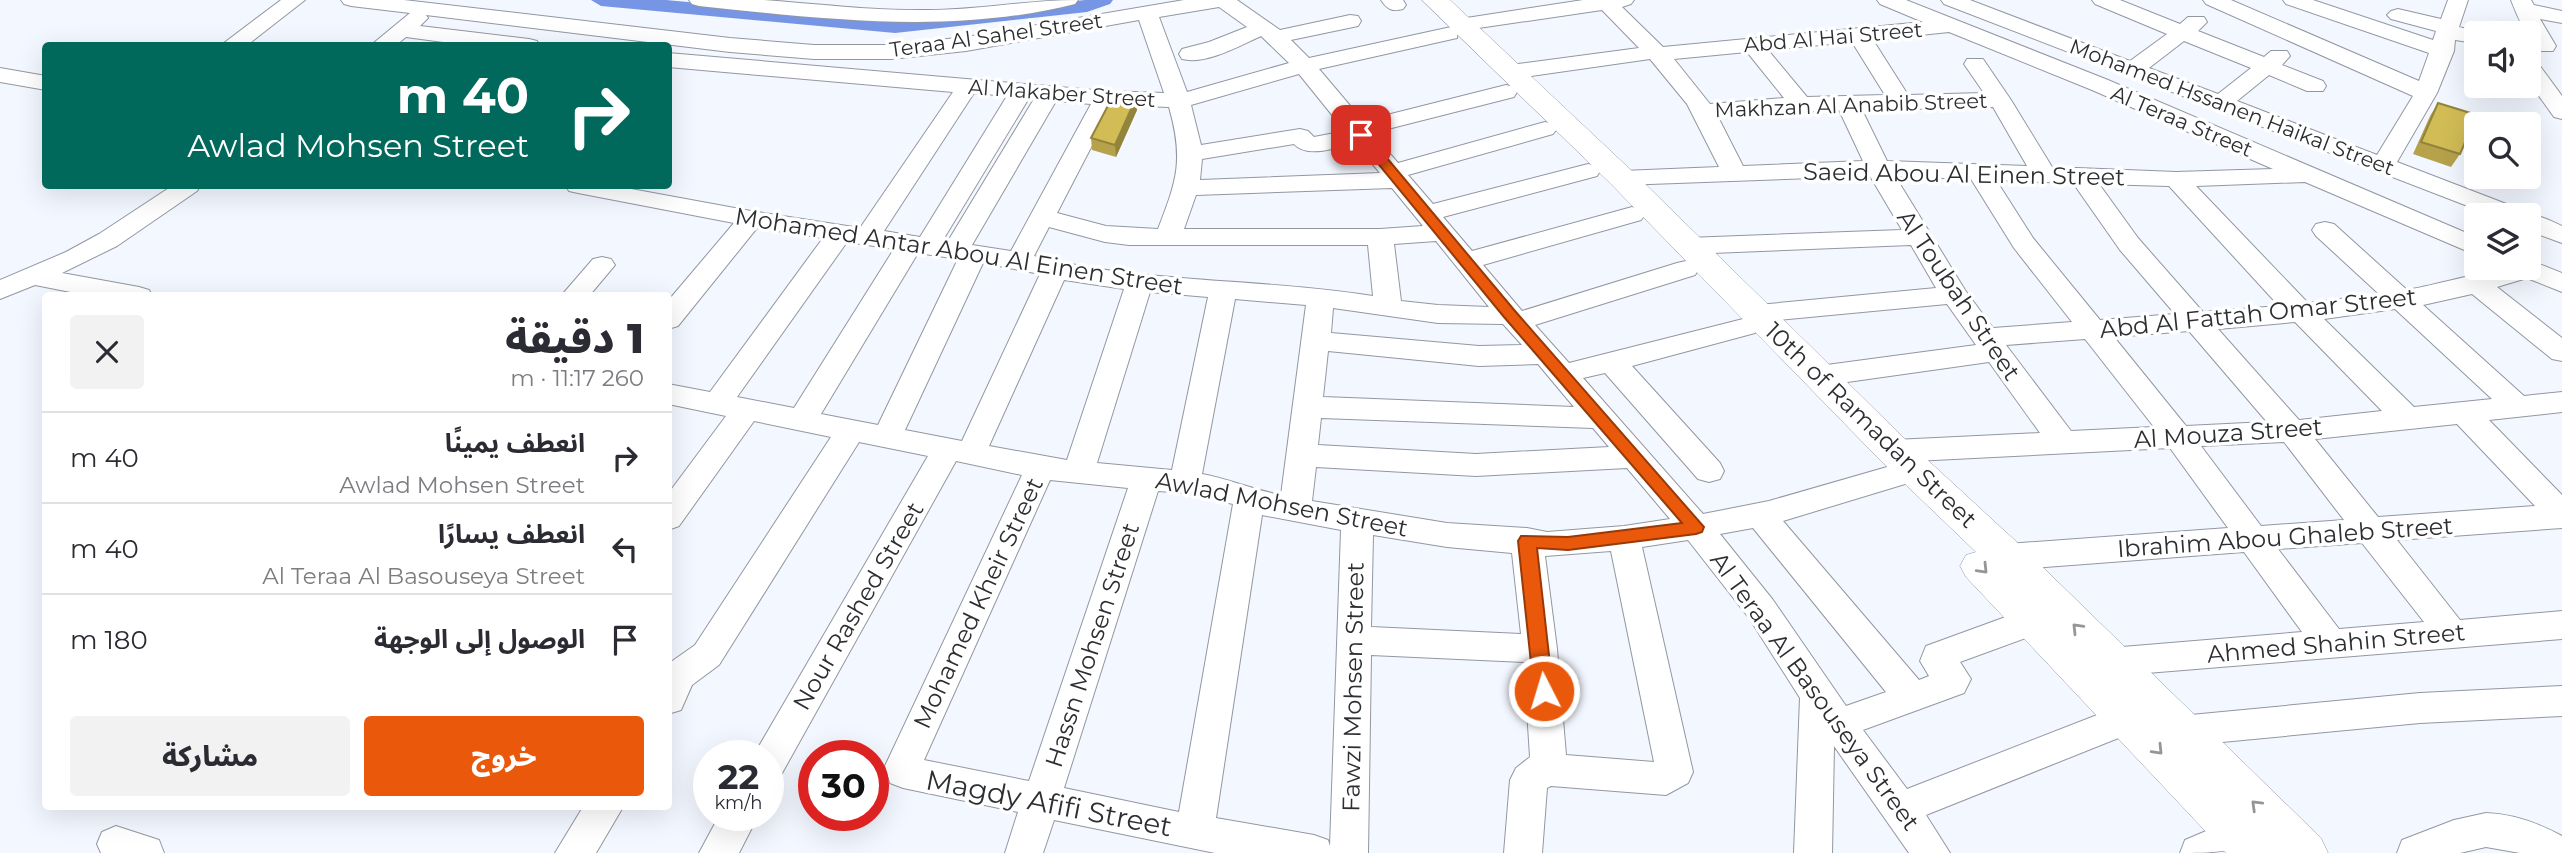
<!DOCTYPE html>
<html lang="ar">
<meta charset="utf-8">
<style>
:root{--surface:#fff;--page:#f2f2f3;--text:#2b2b33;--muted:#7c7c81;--line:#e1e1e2;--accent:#ea580c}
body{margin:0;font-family:Montserrat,"Noto Sans Arabic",sans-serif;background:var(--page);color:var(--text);direction:rtl;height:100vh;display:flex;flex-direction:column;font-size:26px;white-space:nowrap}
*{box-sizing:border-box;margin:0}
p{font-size:23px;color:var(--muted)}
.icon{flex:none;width:38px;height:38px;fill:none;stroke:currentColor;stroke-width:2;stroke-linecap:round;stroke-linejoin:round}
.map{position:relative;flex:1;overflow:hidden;direction:ltr}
.panel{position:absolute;left:42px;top:292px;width:630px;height:518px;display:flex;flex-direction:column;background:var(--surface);border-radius:7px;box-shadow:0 7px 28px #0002;direction:rtl}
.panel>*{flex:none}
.top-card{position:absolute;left:42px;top:42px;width:630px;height:147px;border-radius:7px;box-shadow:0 7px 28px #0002;direction:rtl;background:#00695c;color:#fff;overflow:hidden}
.controls{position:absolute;left:2464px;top:21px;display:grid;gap:14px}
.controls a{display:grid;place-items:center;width:77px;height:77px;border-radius:7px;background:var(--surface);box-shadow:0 7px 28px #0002;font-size:35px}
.speed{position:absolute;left:693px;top:740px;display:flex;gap:14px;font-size:35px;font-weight:700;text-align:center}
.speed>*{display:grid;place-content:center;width:91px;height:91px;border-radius:50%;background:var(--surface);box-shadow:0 7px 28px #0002;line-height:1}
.speed small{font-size:18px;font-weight:400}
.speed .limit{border:10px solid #d22;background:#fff;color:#111}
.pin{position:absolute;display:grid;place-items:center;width:60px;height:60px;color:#fff;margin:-30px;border-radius:14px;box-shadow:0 4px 10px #0006}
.me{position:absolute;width:77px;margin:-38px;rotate:355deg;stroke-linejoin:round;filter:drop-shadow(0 0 5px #0008)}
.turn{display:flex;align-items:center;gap:24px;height:147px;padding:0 28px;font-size:32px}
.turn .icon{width:91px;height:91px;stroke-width:2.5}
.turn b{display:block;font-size:49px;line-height:60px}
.round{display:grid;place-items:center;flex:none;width:74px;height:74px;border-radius:7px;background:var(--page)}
.headline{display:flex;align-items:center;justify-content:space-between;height:119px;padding:0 28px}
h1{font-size:42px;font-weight:800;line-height:52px}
.primary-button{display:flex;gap:14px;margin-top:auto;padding:14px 28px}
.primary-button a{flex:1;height:80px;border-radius:7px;background:var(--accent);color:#fff;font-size:28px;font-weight:800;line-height:80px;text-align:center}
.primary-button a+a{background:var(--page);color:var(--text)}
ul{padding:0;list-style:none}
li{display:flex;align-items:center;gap:21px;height:91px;padding:0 28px;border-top:2px solid var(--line)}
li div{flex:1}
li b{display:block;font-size:26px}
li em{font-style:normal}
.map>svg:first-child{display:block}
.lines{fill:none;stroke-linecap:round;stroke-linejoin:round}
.canal{fill:#7795e5;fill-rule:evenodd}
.minor-casing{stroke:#9397a0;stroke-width:2}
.major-casing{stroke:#9397a0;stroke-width:1}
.minor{fill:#fff;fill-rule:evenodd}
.major{fill:#fff;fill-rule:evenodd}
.wall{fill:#b5a24a}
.shaded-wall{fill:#93843c}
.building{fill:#d2bc56;stroke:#93843c;stroke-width:2}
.oneway{stroke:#969698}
.route{fill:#ea580c;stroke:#983908;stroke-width:2}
.labels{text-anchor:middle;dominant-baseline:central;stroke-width:7;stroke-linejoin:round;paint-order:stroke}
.far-street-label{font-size:21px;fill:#2c2e31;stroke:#fff}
.street-label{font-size:24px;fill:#2c2e31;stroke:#fff}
.near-street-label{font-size:28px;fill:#2c2e31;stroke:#fff}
</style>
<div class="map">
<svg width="2562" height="853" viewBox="0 0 2562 853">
<rect width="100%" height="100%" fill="#f3f7ff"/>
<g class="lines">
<path class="canal" d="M591 0H666L895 21 1085 0H1113L1110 4 1087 12 895 33 601 6Z"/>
<defs>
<path id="minor" d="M281 0H305L246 46H220Z
M341 0H404L730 38 814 45H891L966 37 1184 0H1237L1280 30 1350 15 1358 16 1361 21 1358 26 1291 40 1309 58 1451 27 1452 20 1460 19 1583 0H1634L1631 4 1622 7 1663 47 1923 22 1880 4 1877 0H1906L2108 80 2476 237V255L2305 182 2196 186 2308 303 2379 294 2316 236 2312 230 2316 224 2325 222 2334 224 2407 290C2447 283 2488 268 2529 268V260L2562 273V292L2527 278 2497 287 2562 338V361L2552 359 2472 294 2423 305 2524 396 2562 392V412L2489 420 2562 495V528L2397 540 2460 620 2562 611V639L2110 676 2098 672 2093 662 2098 652 2110 648 2302 632 2244 552 2007 570 1996 566 1991 557 1996 548 2007 544 2228 528 2170 448 1894 462 1883 459 1879 451 1883 443 1894 440 2040 433 1989 362 1819 386 1809 383 1805 376 1809 369 1819 366 1976 345 1947 304 1756 322 1759 327 1755 333 1632 366 1720 463 1724 471 1720 479 1709 482 1698 479 1605 373 1583 378 1703 514 1769 501 1894 465 1905 468 1909 476 1905 484 1783 521 1919 680 1929 676 1920 661 1926 646 2033 607 2045 611 2050 621 2045 631 1960 662 1971 679 1964 693 1863 730 1907 789 2128 703 2141 707 2146 718 2141 729 1926 815 1950 853H1909L1834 746 1832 853H1794L1800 698 1749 618 1688 540 1642 547 1693 772 1688 783 1666 795 1551 786 1547 788 1542 853H1504L1510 780 1516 768 1530 757 1524 662 1371 655 1368 853H1215L1054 820 1043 853H1005L1018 812 903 788 890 783 885 766 1022 475 956 461 781 775 768 780V756H753L755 753 928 456 859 442 719 665 692 685 681 710 668 714V664L695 645 831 437 754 421 679 526 668 530V494L726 416 668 404V384L710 392 823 238 757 228 678 326 668 329V301L734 223 578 193 569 191 566 186H615L751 211 860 228 953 92 668 67V53L1105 91 1164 93 1139 20 966 51 891 59H814L730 52 426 15 428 18 420 26 529 39 537 41 540 46H473L406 37 395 46H370L410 13 351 6 344 4ZM1219 7 1247 27 1209 42 1182 49 1179 54 1182 59C1206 65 1239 46 1261 36L1289 63 1187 92 1159 17ZM1602 10 1639 48 1510 65 1502 67 1499 72 1502 77 1510 79 1650 59 1687 104 1719 167 1622 171 1613 173 1610 178 1613 183 1622 185 1870 176 1902 230 1687 238 1678 240 1674 246 1678 252 1687 254 1911 245 1936 288 1758 305 1748 308 1744 314 1747 318 1569 363 1535 325 1695 275 1699 269 1695 263 1686 261 1677 263 1522 311 1483 265 1641 220 1645 215 1641 210 1632 207 1472 251 1443 217 1597 176 1600 171 1597 166 1588 164 1433 204 1408 175 1553 134 1557 129 1553 124 1545 122 1398 163 1372 133 1514 97 1517 92 1514 87 1506 85 1363 121 1319 69 1457 38 1458 31ZM1949 32 2092 90 2273 169 2176 172 2052 167 2011 100 1983 59H1967L1964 64 1984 93 1908 95 1873 40ZM1852 42 1885 95 1807 97 1768 50ZM1747 52 1784 98 1710 104 1674 59ZM1299 74 1345 131 1314 137 1308 131 1300 129 1201 145 1191 105ZM974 93 1007 96 920 237 884 231ZM1029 98 1034 99 948 241 943 240ZM1056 101 1091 104 1011 251 972 245ZM1113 105 1169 107C1184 160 1177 180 1158 229L1106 226 1057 213ZM1993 107 2027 166 1887 161 1862 110ZM1839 110 1863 161 1743 166 1718 117ZM1355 143 1380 173 1200 180 1202 159 1294 144C1308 159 1338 147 1355 143ZM1895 176 1971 179 2014 248 2072 322 1993 328 1965 290ZM1996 180 2073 183 2120 250 2175 314 2100 320 2033 238ZM2099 184 2169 186 2279 306 2203 312 2138 238ZM1392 188 1423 226 1380 229H1184L1196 195ZM1049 227 1105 242 1129 245H1368L1373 296C1261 278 1145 284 1034 256ZM1436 241 1489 307 1438 305 1401 301 1394 244ZM847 242 894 249 794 408 737 397ZM918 253 958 259 878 425 821 414ZM983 263 1040 274 962 441 905 430ZM1064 280 1124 289 1067 460 989 446ZM1150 292 1208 297 1172 470 1097 463ZM1235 299 1306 305 1281 495C1254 490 1229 479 1202 474ZM1333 308 1438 323 1503 324 1522 345 1479 346 1331 333ZM2395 309 2492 399 2414 407 2324 319ZM2295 322 2382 411 2299 420 2218 329ZM2189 331 2267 422 2186 426 2114 337ZM2085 339 2154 427 2071 431 2006 345ZM1328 351 1479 366 1538 364 1574 407 1323 397ZM1321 418 1593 428 1609 447 1476 454 1318 445ZM2457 424 2535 506 2378 517 2315 439ZM2284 442 2344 520 2261 526 2201 446ZM1316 467 1476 476 1627 468 1670 519 1624 526 1547 532 1527 528 1447 523 1312 501ZM1050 480 1128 488 1029 781 924 760ZM1158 491 1185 493 1233 504 1179 812 1064 788ZM1262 515 1341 530 1330 846 1328 840 1314 835 1216 818ZM1753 528 1886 692 1846 706 1773 600 1720 534ZM1373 535 1447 547 1512 553 1521 634 1371 627ZM2362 543 2424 622 2339 629 2278 549ZM1611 551 1654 762 1566 755 1557 649 1545 556Z
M689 0C713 0 739 0 764 0 819 4 874 11 929 10 979 10 1028 0 1078 0L1075 4C951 35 825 19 699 6L692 4Z
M1381 0H1403L1406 5 1403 9C1392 12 1387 9 1381 0Z
M1941 0H1970L2130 61 2167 34 2095 4 2092 0H2120L2180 24 2188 17H2204L2207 22 2198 31 2264 57 2271 51H2287L2290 56 2282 65 2323 81 2326 86 2323 91H2307L2269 75 2237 101 2377 155 2413 96 2206 4 2203 0H2231L2419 81 2429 53 2286 4 2283 0H2313L2433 40 2436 31 2391 19 2387 15 2391 11 2398 9 2441 19 2448 0H2468L2459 27 2484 33H2476V43L2455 40 2454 51 2437 93 2397 162 2522 210 2526 215C2538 214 2551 221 2562 226V243L2529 231V215H2491L1944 4ZM2184 41 2251 68 2218 94 2149 68Z
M2511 0H2531L2534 5 2562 11V23L2540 19 2556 46 2553 51H2537C2526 34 2518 19 2511 0Z
M2529 60 2537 62 2562 96V119L2554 117 2529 82Z
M0 68 46 76V90L0 82Z
M172 186H200L197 191 117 246 62 273 139 287 149 290 152 296H91L35 285 0 299V280L66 252 99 234Z
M602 257 611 259 615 265 589 296H561L593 259Z
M2562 686V716L2420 723 2180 746 2167 742 2162 731 2167 720 2180 716 2420 693Z
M583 807H623L596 853H555Z
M2486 813C2514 814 2538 823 2562 836V853H2520L2486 847 2460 853H2397L2402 840 2454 820Z
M719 816H758L739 853H699Z
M2239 817 2253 822 2258 834C2245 853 2207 853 2180 853L2185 840Z
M116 826 159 840 164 853H101L97 844 102 832Z"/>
<path id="major" d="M1422 0H1450L1633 172 1907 441 2021 546 2321 838 2328 853H2226L1966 577 1960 566 1966 555 1976 552 1881 461 1611 184Z"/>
</defs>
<use href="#minor" class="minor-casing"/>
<use href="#major" class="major-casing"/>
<use href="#minor" class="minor"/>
<use href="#major" class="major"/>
</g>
<path class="wall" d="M2438 103 2460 154 2451 167 2413 154 2430 116Z
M1137 110 1116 157 1092 150 1091 138Z"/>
<path class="shaded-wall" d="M1136 98 1137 110 1116 157 1115 145Z"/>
<path class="building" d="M1113 96 1136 98 1115 145 1091 138Z
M2438 103 2477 115 2460 154 2421 142Z"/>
<defs><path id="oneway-chevron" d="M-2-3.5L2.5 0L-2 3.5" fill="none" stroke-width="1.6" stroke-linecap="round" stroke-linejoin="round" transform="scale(1.75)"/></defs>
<g class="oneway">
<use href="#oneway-chevron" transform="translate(1983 569) rotate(46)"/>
<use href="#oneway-chevron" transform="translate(2077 628) rotate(-134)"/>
<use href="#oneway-chevron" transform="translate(2158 750) rotate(46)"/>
<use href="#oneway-chevron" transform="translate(2256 805) rotate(-136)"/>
</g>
<path class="route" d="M1361 132 1366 133 1515 311 1704 527 1702 532 1696 534 1568 550 1537 548 1553 691 1551 696 1544 699 1537 696 1534 691 1518 541 1521 536 1568 537 1682 523 1504 317 1357 138V133Z"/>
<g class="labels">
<g class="far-street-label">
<text transform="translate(996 35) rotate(-8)">Teraa Al Sahel Street</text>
<text transform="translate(1833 37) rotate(-5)">Abd Al Hai Street</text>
<text transform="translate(1062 93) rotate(4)">Al Makaber Street</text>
<text transform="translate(1851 105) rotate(-2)">Makhzan Al Anabib Street</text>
<text transform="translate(2232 107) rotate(21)">Mohamed Hssanen Haikal Street</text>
<text transform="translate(2182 121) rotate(23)">Al Teraa Street</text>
</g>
<g class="street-label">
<text transform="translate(1964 174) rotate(1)">Saeid Abou Al Einen Street</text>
<text transform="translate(959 251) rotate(9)">Mohamed Antar Abou Al Einen Street</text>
<text transform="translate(1959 295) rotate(56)">Al Toubah Street</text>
<text transform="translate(2258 313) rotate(-6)">Abd Al Fattah Omar Street</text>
<text transform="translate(1871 425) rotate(44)">10th of Ramadan Street</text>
<text transform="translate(2228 433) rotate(-4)">Al Mouza Street</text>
<text transform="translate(1282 504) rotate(11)">Awlad Mohsen Street</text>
<text transform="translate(2285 537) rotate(-4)">Ibrahim Abou Ghaleb Street</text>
<text transform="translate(978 603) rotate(-65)">Mohamed Kheir Street</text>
<text transform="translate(858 606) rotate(-60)">Nour Rashed Street</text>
<text transform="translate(2336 643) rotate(-5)">Ahmed Shahin Street</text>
<text transform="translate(1092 645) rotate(-72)">Hassn Mohsen Street</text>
<text transform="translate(1353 687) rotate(-89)">Fawzi Mohsen Street</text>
<text transform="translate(1815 691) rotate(54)">Al Teraa Al Basouseya Street</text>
</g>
<g class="near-street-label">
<text transform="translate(1049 803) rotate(11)">Magdy Afifi Street</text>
</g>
</g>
</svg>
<div class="controls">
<a><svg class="icon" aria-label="sound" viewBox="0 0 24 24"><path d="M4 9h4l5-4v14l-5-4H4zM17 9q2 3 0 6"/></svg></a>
<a><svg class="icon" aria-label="search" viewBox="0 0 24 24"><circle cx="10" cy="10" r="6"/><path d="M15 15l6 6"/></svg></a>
<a><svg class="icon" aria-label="layers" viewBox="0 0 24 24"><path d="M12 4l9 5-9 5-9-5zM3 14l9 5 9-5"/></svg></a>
</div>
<div class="speed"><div>22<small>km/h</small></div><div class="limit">30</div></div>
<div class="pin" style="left:1361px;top:135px;background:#d93025"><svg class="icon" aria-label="arrive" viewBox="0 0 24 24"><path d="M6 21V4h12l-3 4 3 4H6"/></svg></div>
<svg class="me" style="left:1544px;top:691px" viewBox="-20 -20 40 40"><circle r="17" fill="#ea580c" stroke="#fff" stroke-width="3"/><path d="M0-11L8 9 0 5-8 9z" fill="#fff"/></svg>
<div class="top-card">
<div class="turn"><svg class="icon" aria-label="right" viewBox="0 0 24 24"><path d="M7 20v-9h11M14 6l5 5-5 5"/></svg><div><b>40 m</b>Awlad Mohsen Street</div></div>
</div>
<section class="panel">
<div class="headline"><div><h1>1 دقيقة</h1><p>260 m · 11:17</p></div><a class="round"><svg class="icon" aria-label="close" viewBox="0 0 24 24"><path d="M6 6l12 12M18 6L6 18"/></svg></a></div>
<ul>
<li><svg class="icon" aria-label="right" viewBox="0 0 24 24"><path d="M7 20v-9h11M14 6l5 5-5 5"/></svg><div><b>انعطف يمينًا</b><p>Awlad Mohsen Street</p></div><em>40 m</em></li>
<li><svg class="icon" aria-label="left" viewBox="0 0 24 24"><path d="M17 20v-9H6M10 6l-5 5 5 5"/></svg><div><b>انعطف يسارًا</b><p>Al Teraa Al Basouseya Street</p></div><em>40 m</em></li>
<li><svg class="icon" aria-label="arrive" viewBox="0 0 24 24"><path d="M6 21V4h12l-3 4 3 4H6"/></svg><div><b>الوصول إلى الوجهة</b></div><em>180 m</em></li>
</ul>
<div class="primary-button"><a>خروج</a><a>مشاركة</a></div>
</section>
</div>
